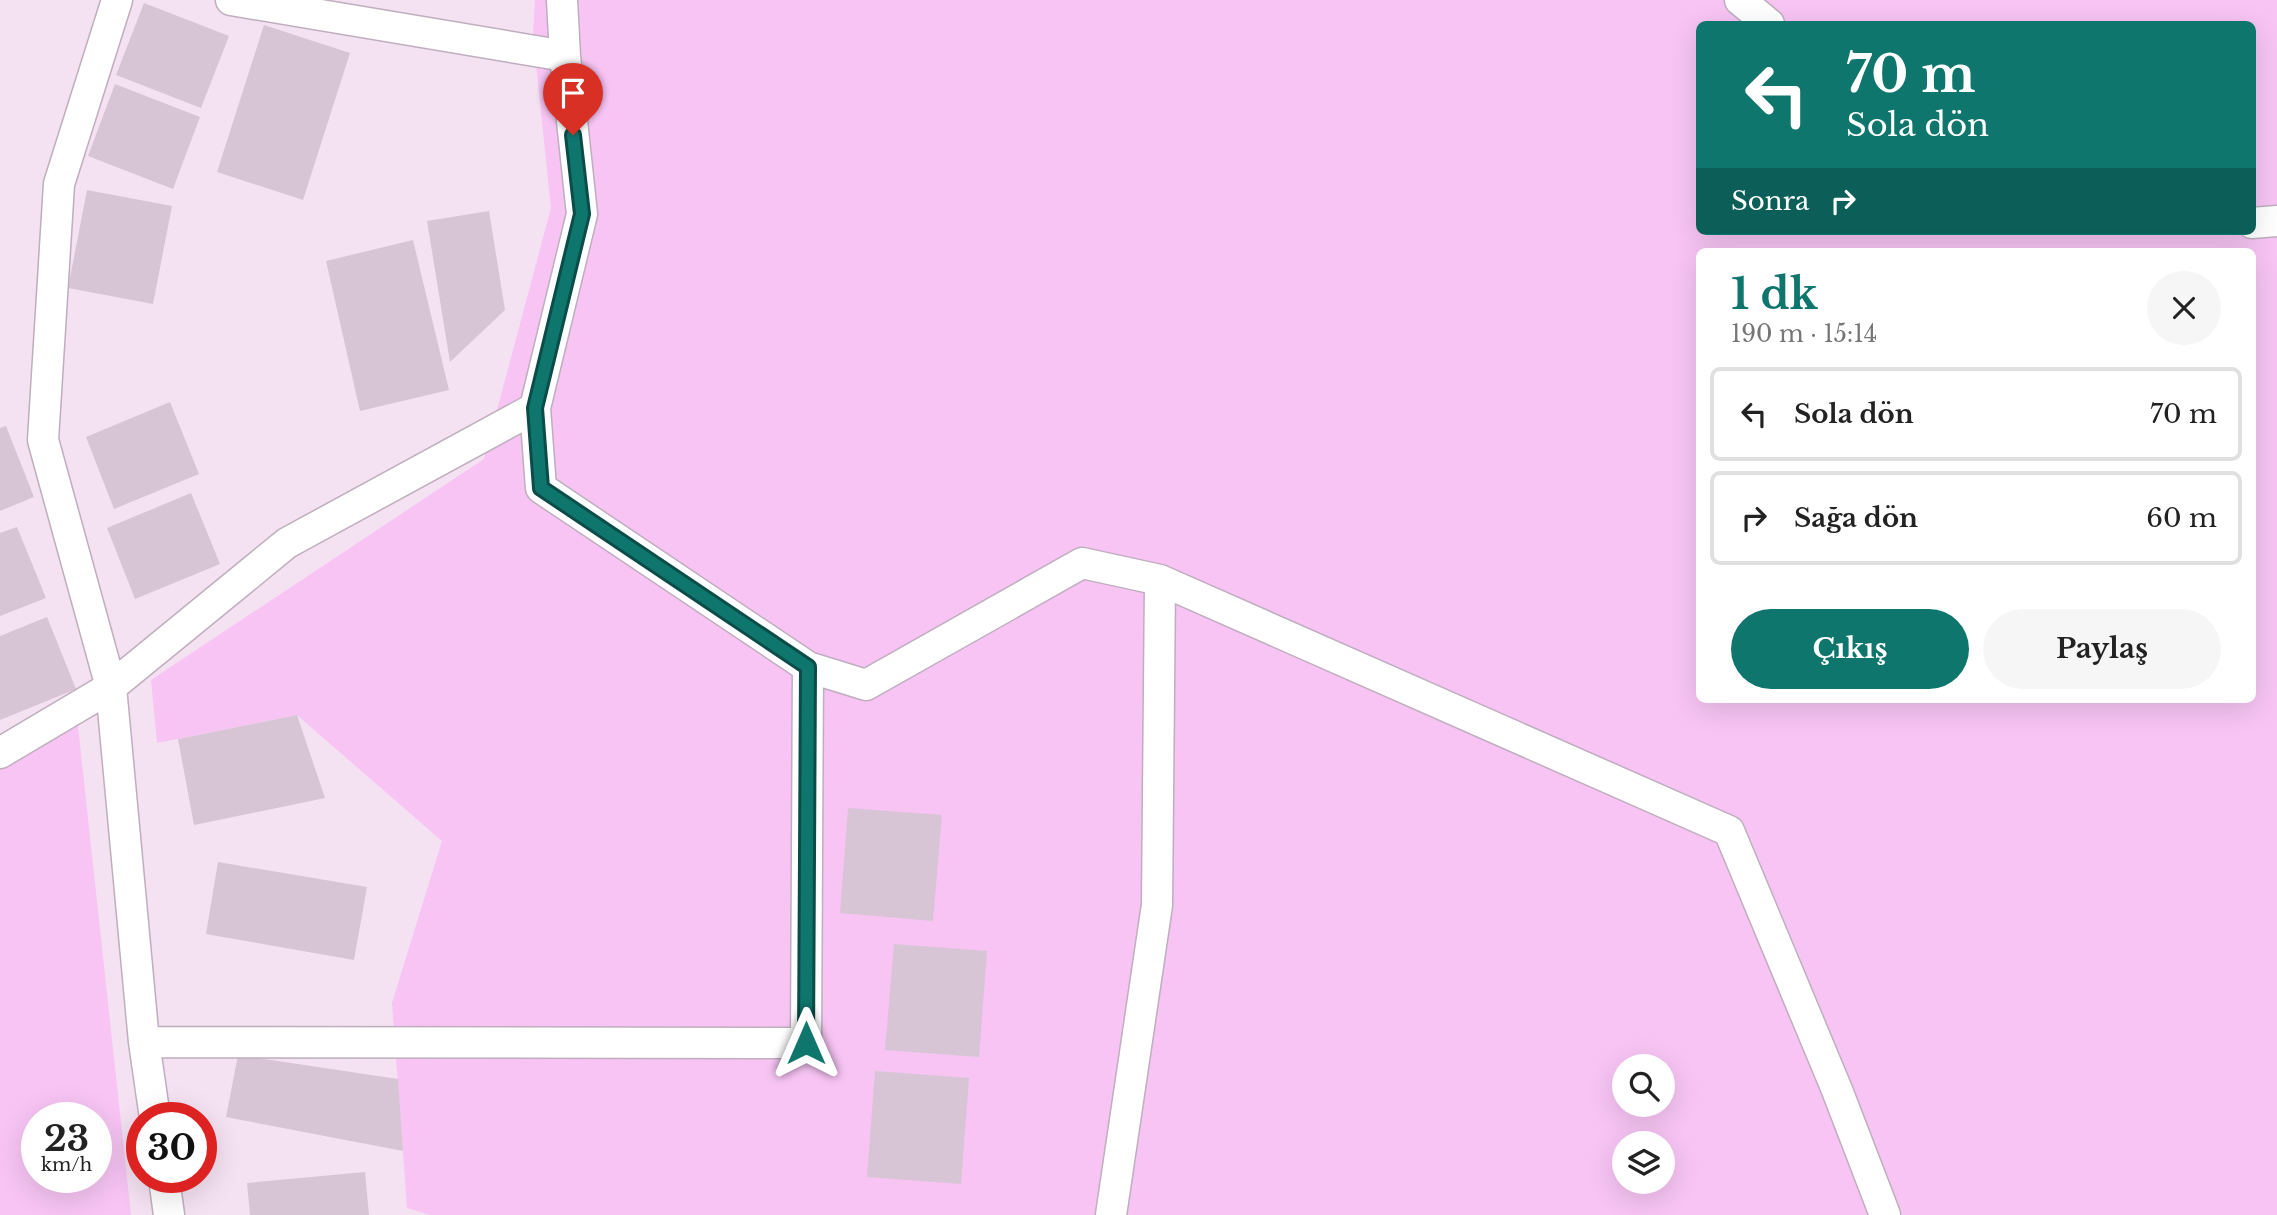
<!DOCTYPE html>
<html lang="tr">
<meta charset="utf-8">
<style>
:root{--surface:#fff;--page:#f6f6f6;--text:#222;--muted:#767676;--line:#e0e0e0;--accent:#0f766e}
body{margin:0;font-family:"Libre Baskerville",serif;background:var(--page);color:var(--text);height:100vh;display:flex;flex-direction:column;font-size:26px;white-space:nowrap}
*{box-sizing:border-box;margin:0}
p{font-size:23px;color:var(--muted)}
.icon{flex:none;width:38px;height:38px;fill:none;stroke:currentColor;stroke-width:2;stroke-linecap:round;stroke-linejoin:round}
.map{position:relative;flex:1;overflow:hidden}
.side{position:absolute;left:1696px;top:248px;width:560px;height:455px;display:flex;flex-direction:column;background:var(--surface);border-radius:10px;box-shadow:0 7px 28px #0002}
.side>*{flex:none}
.banner{position:absolute;left:1696px;top:21px;width:560px;height:214px;border-radius:10px;box-shadow:0 7px 28px #0002;background:#0f766e;color:#fff;overflow:hidden}
.controls{position:absolute;left:1612px;top:1054px;display:grid;gap:14px}
.controls a{display:grid;place-items:center;width:63px;height:63px;border-radius:50%;background:var(--surface);box-shadow:0 7px 28px #0002;font-size:35px}
.speed{position:absolute;left:21px;top:1102px;display:flex;gap:14px;font-size:35px;font-weight:700;text-align:center}
.speed>*{display:grid;place-content:center;width:91px;height:91px;border-radius:50%;background:var(--surface);box-shadow:0 7px 28px #0002;line-height:1}
.speed small{font-size:18px;font-weight:400}
.speed .limit{border:10px solid #d22;background:#fff;color:#111}
.pin{position:absolute;display:grid;place-items:center;width:60px;height:60px;color:#fff;margin:-72px -30px;border-radius:50% 50% 50% 0;rotate:-45deg;box-shadow:0 0 7px #0007}
.pin .icon{rotate:45deg}
.me{position:absolute;width:77px;margin:-38px;rotate:0deg;stroke-linejoin:round;filter:drop-shadow(0 0 5px #0008)}
.turn{display:flex;align-items:center;gap:24px;height:147px;padding:0 35px;font-size:32px}
.turn .icon{width:91px;height:91px;stroke-width:2.5}
.turn b{display:block;font-size:49px;line-height:60px}
.then{display:flex;align-items:center;height:66px;padding:0 35px;background:#0003;gap:14px;font-size:26px}
.round{display:grid;place-items:center;flex:none;width:74px;height:74px;border-radius:37px;background:var(--page)}
.head{display:flex;align-items:center;justify-content:space-between;height:119px;padding:0 35px}
h1{font-size:42px;font-weight:700;line-height:52px;color:var(--accent)}
.cta{display:flex;gap:14px;margin-top:auto;padding:14px 35px}
.cta a{flex:1;height:80px;border-radius:42px;background:var(--accent);color:#fff;font-size:28px;font-weight:700;line-height:80px;text-align:center}
.cta a+a{background:var(--page);color:var(--text)}
ul{padding:0;list-style:none}
li{display:flex;align-items:center;gap:21px;height:94px;margin:0 14px 10px;padding:0 21px;border:4px solid var(--line);border-radius:10px}
li div{flex:1}
li b{display:block;font-size:26px}
li em{font-style:normal}
.map>svg:first-child{display:block}
.green{fill:#f7c4f4;fill-rule:evenodd}
.building{fill:#d7c5d5}
.lines{fill:none;stroke-linecap:round;stroke-linejoin:round}
.minor-casing{stroke:#bfaebe;stroke-width:33}
.minor{stroke:#fff;stroke-width:30}
.route-casing{stroke:#0a4d48;stroke-width:18}
.route{stroke:#0f766e;stroke-width:12}
</style>
<div class="map">
<svg width="2277" height="1215" viewBox="0 0 2277 1215">
<rect width="100%" height="100%" fill="#f4e1f2"/>
<path class="green" d="M535 0H2277V1215H430L407 1208 392 1003 442 841 297 715 157 743 151 680 484 459 551 208 533 35ZM1699 24H2252V231H1699ZM1699 252H2252V700H1699ZM1624 1066H1662V1104H1624ZM1624 1143H1662V1181H1624Z
M77 717 131 1215H0V765ZM37 1118H96V1178H37Z"/>
<path class="building" d="M144 3 229 36 201 108 116 75Z
M264 25 350 53 303 200 217 172Z
M115 84 200 117 173 189 88 156Z
M87 190 172 206 153 304 68 288Z
M489 211 505 310 450 362 427 221Z
M413 240 449 390 360 411 326 261Z
M170 402 199 474 114 509 86 437Z
M6 426 34 497 0 511V428Z
M191 493 220 564 135 599 107 528Z
M17 527 46 598 0 616V533Z
M47 617 76 689 0 720V636Z
M297 715 325 798 194 825 178 739Z
M848 808 942 815 933 921 840 913Z
M218 862 367 887 354 960 206 934Z
M894 944 987 951 979 1057 885 1050Z
M238 1055 398 1079 403 1151 226 1117Z
M875 1071 969 1078 961 1184 867 1177Z
M365 1172 369 1215H250L247 1183Z"/>
<g class="lines">
<defs>
<path id="minor" d="M117 0 59 184 43 440 111 687 144 1042 155 1118
M231 0 565 56
M1740 0 1769 24
M2252 223 2277 221
M1160 580 1729 831 1837 1090 1885 1215
M808 667 866 685 1082 563 1160 580 1157 905 1111 1215
M0 753 111 687 287 543 535 408 582 214 565 56 562 0
M144 1042 806 1043 808 667 541 488 535 408
M164 1178 169 1215"/>
</defs>
<use href="#minor" class="minor-casing"/>
<use href="#minor" class="minor"/>
</g>
<g class="lines">
<defs>
<path id="route" d="M573 135 582 214 535 408 541 488 808 667 806 1043"/>
</defs>
<use href="#route" class="route-casing"/>
<use href="#route" class="route"/>
</g>
</svg>
<div class="controls">
<a><svg class="icon" aria-label="search" viewBox="0 0 24 24"><circle cx="10" cy="10" r="6"/><path d="M15 15l6 6"/></svg></a>
<a><svg class="icon" aria-label="layers" viewBox="0 0 24 24"><path d="M12 4l9 5-9 5-9-5zM3 14l9 5 9-5"/></svg></a>
</div>
<div class="speed"><div>23<small>km/h</small></div><div class="limit">30</div></div>
<div class="pin" style="left:573px;top:135px;background:#d93025"><svg class="icon" aria-label="arrive" viewBox="0 0 24 24"><path d="M6 21V4h12l-3 4 3 4H6"/></svg></div>
<svg class="me" style="left:806px;top:1043px" viewBox="-20 -20 40 40"><path d="M0-17L14 15 0 8-14 15z" fill="#0f766e" stroke="#fff" stroke-width="4"/></svg>
<div class="banner">
<div class="turn"><svg class="icon" aria-label="left" viewBox="0 0 24 24"><path d="M17 20v-9H6M10 6l-5 5 5 5"/></svg><div><b>70 m</b>Sola dön</div></div>
<div class="then">Sonra<svg class="icon" aria-label="right" viewBox="0 0 24 24"><path d="M7 20v-9h11M14 6l5 5-5 5"/></svg></div>
</div>
<section class="side">
<div class="head"><div><h1>1 dk</h1><p>190 m · 15:14</p></div><a class="round"><svg class="icon" aria-label="close" viewBox="0 0 24 24"><path d="M6 6l12 12M18 6L6 18"/></svg></a></div>
<ul>
<li><svg class="icon" aria-label="left" viewBox="0 0 24 24"><path d="M17 20v-9H6M10 6l-5 5 5 5"/></svg><div><b>Sola dön</b></div><em>70 m</em></li>
<li><svg class="icon" aria-label="right" viewBox="0 0 24 24"><path d="M7 20v-9h11M14 6l5 5-5 5"/></svg><div><b>Sağa dön</b></div><em>60 m</em></li>
</ul>
<div class="cta"><a>Çıkış</a><a>Paylaş</a></div>
</section>
</div>
